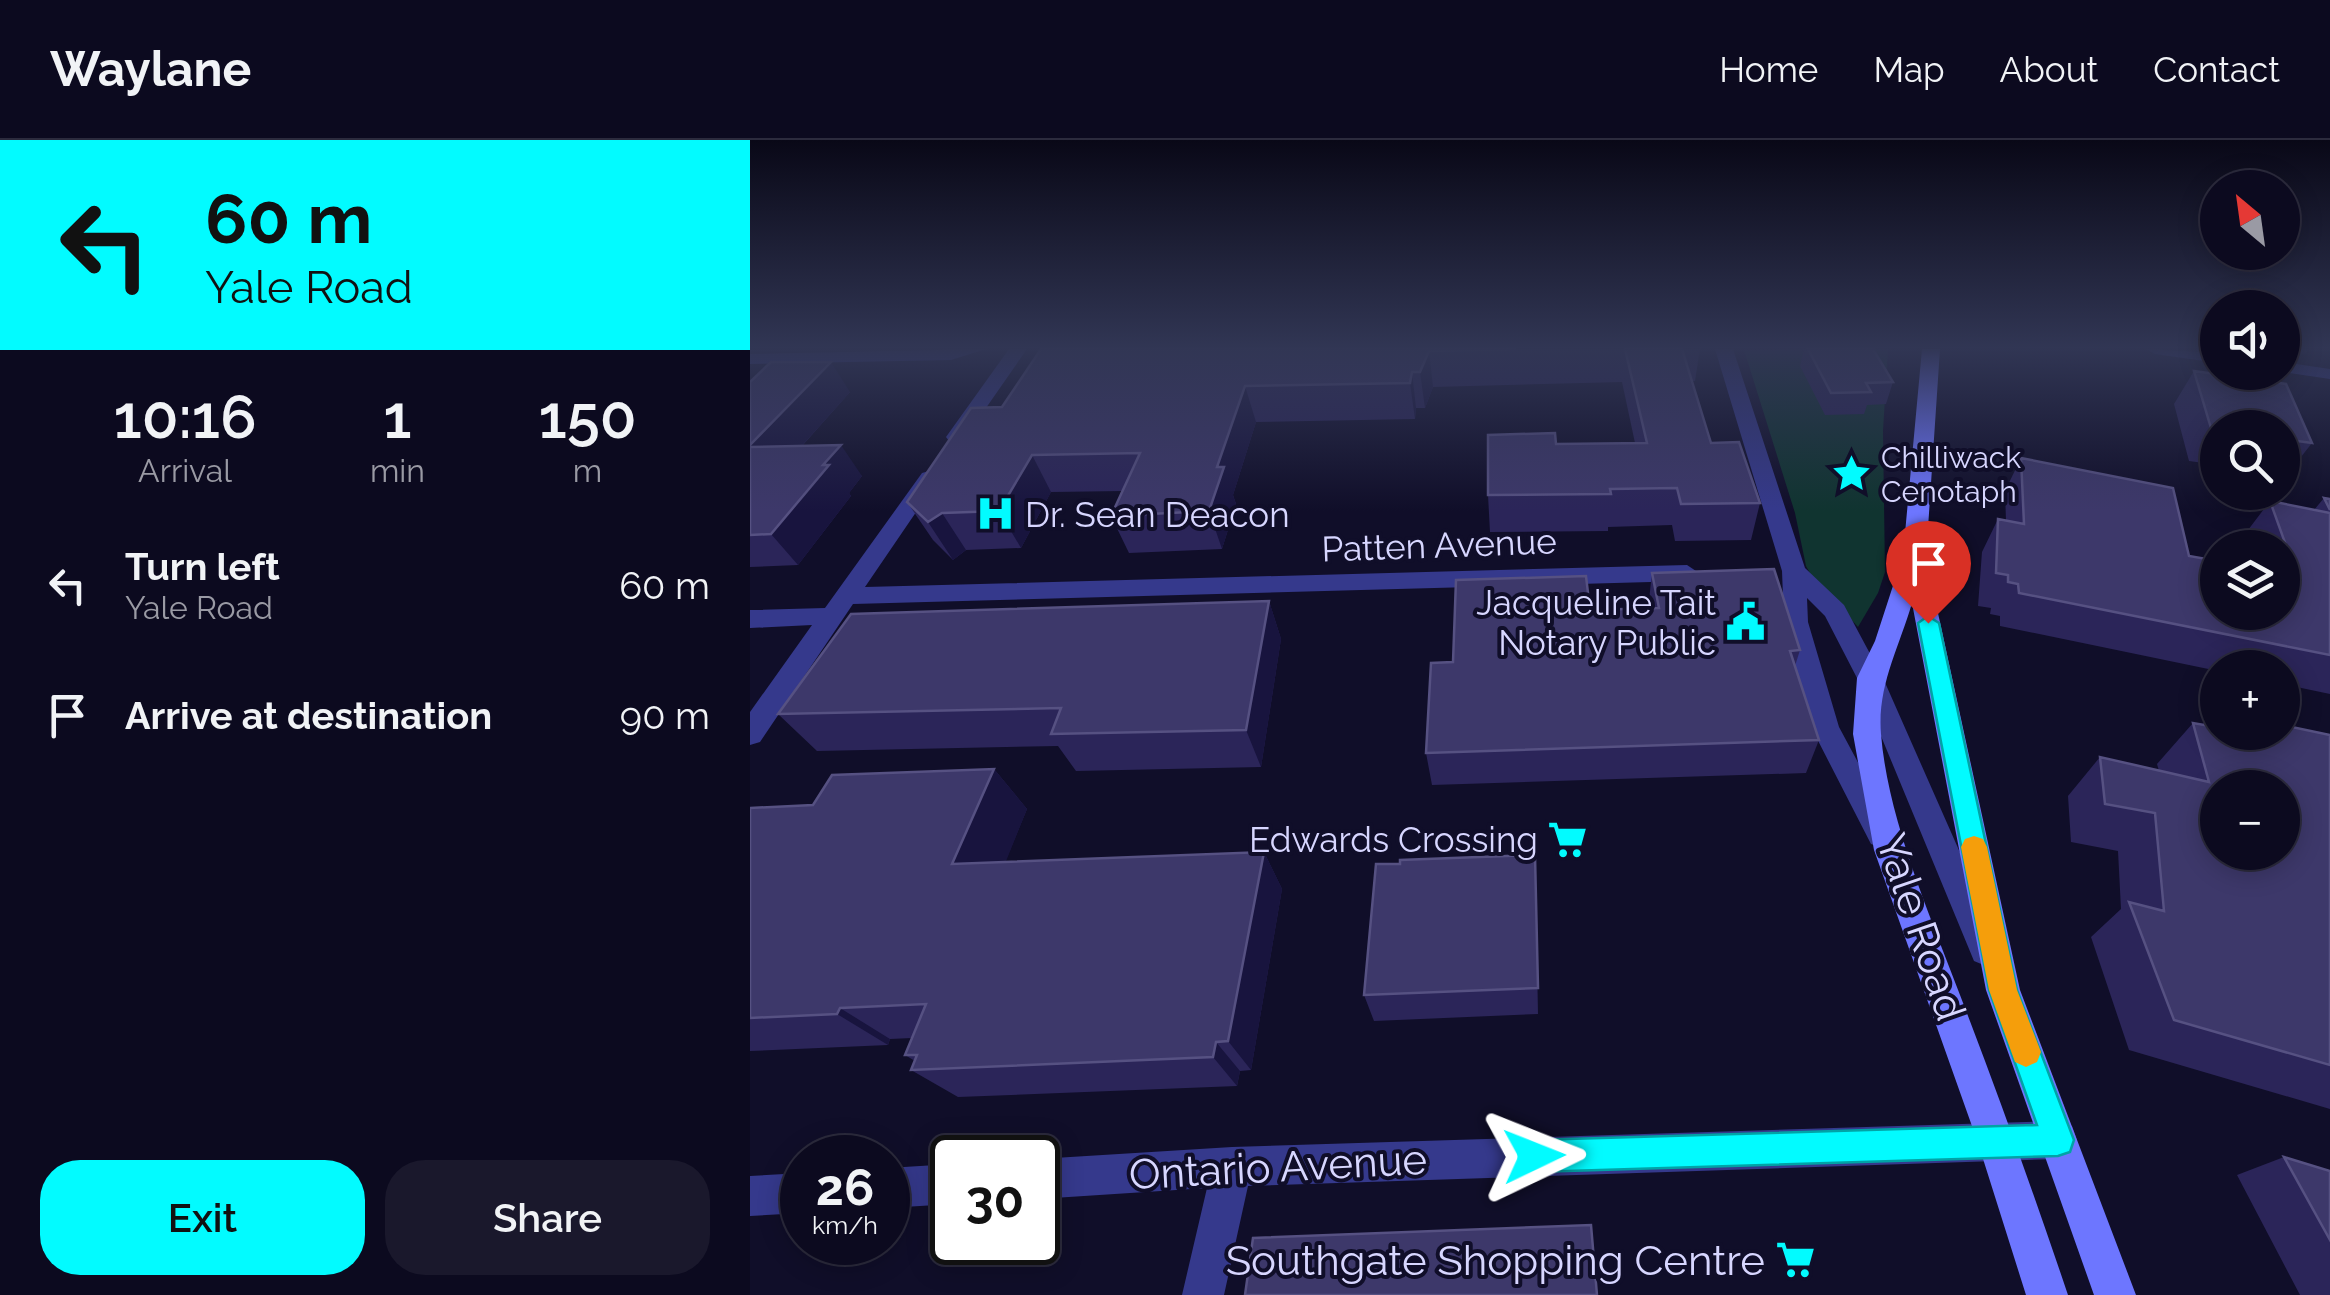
<!DOCTYPE html>
<meta charset="utf-8">
<style>
:root{--surface:#0c0a1f;--page:#1a182c;--text:#f1f3f6;--muted:#9a9aa4;--line:#2c2b3d;--accent:#02fbff}
body{margin:0;font-family:Raleway,sans-serif;background:var(--page);color:var(--text);height:100vh;display:flex;flex-direction:column;font-size:38px;white-space:nowrap}
*{box-sizing:border-box;margin:0}
p{font-size:32px;color:var(--muted)}
.icon{flex:none;width:55px;height:55px;fill:none;stroke:currentColor;stroke-width:2;stroke-linecap:round;stroke-linejoin:round}
.map{position:relative;flex:1;overflow:hidden}
.details{display:flex;flex-direction:column;background:var(--surface);width:750px}
.details>*{flex:none}
.hud{background:#02fbff;color:#111;overflow:hidden}
.needle{width:65px;rotate:331deg}
.tools{position:absolute;left:1450px;top:30px;display:grid;gap:20px}
.tools a{display:grid;place-items:center;width:100px;height:100px;border-radius:50%;background:var(--surface);box-shadow:0 5px 25px #0003,0 0 0 2px var(--line);font-size:50px}
.speed{position:absolute;left:30px;top:995px;display:flex;gap:20px;font-size:50px;font-weight:700;text-align:center}
.speed>*{display:grid;place-content:center;width:130px;height:130px;border-radius:50%;background:var(--surface);box-shadow:0 5px 25px #0003,0 0 0 2px var(--line);line-height:1}
.speed small{font-size:25px;font-weight:400}
.speed .limit{border:5px solid #111;border-radius:15px;background:#fff;color:#111}
.pin{position:absolute;display:grid;place-items:center;width:85px;height:85px;color:#fff;margin:-102px -42px;border-radius:50% 50% 50% 0;rotate:-45deg;box-shadow:0 0 10px #0007}
.pin .icon{rotate:45deg}
.me{position:absolute;width:110px;margin:-55px;rotate:88deg;stroke-linejoin:round;filter:drop-shadow(0 0 8px #0008)}
.turn{display:flex;align-items:center;gap:35px;height:210px;padding:0 40px;font-size:45px}
.turn .icon{width:130px;height:130px;stroke-width:2.5}
.turn b{display:block;font-size:70px;line-height:85px}
.eta{display:flex;justify-content:space-evenly;align-items:center;height:170px;text-align:center}
.eta b{font-size:60px;font-weight:600;line-height:70px}
.action{display:flex;gap:20px;margin-top:auto;padding:20px 40px}
.action a{flex:1;height:115px;border-radius:40px;background:var(--accent);color:#111;font-size:40px;font-weight:600;line-height:115px;text-align:center}
.action a+a{background:var(--page);color:var(--text)}
ul{padding:0;list-style:none}
li{display:flex;align-items:center;gap:30px;height:130px;padding:0 40px}
li div{flex:1}
li b{display:block;font-size:38px}
li em{font-style:normal}
header{display:flex;align-items:center;gap:60px;box-sizing:border-box;height:140px;padding:0 50px;background:var(--surface);border-bottom:2px solid var(--line)}
header strong{font-size:48px}
nav{display:flex;gap:55px;margin-inline-start:auto;font-size:35px}
main{display:flex;flex:1;min-height:0}
.map>svg:first-child{display:block}
.green{fill:#103430}
.lines{fill:none;stroke-linecap:round;stroke-linejoin:round}
.minor{fill:#35398c;fill-rule:evenodd}
.tertiary{fill:#35398c;fill-rule:evenodd}
.secondary{fill:#6d76ff;fill-rule:evenodd}
.wall{fill:#2b2559}
.shaded-wall{fill:#18143e}
.building{fill:#3d386a;stroke:#565182;stroke-width:2.5;fill-rule:evenodd}
.route{fill:#02fbff;stroke:#01a3a6;stroke-width:2.5}
.slow{fill:#f59e0b}
.labels{text-anchor:middle;dominant-baseline:central;stroke-width:8;stroke-linejoin:round;paint-order:stroke}
.far-poi-label{font-size:30px;fill:#d7d6ff;stroke:#100e29;text-anchor:start}
.poi-label{font-size:35px;fill:#d7d6ff;stroke:#100e29;text-anchor:end}
.street-label{font-size:35px;fill:#d7d6ff;stroke:#100e29}
.near-street-label{font-size:42px;fill:#d7d6ff;stroke:#100e29}
.near-poi-label{font-size:42px;fill:#d7d6ff;stroke:#100e29;text-anchor:end}
</style>
<header>
<strong>Waylane</strong>
<nav><a>Home</a><a>Map</a><a>About</a><a>Contact</a></nav>
</header>
<main>
<section class="details">
<div class="hud">
<div class="turn"><svg class="icon" aria-label="left" viewBox="0 0 24 24"><path d="M17 20v-9H6M10 6l-5 5 5 5"/></svg><div><b>60 m</b>Yale Road</div></div>
</div>
<div class="eta">
<div><b>10:16</b><p>Arrival</p></div>
<div><b>1</b><p>min</p></div>
<div><b>150</b><p>m</p></div>
</div>
<ul>
<li><svg class="icon" aria-label="left" viewBox="0 0 24 24"><path d="M17 20v-9H6M10 6l-5 5 5 5"/></svg><div><b>Turn left</b><p>Yale Road</p></div><em>60 m</em></li>
<li><svg class="icon" aria-label="arrive" viewBox="0 0 24 24"><path d="M6 21V4h12l-3 4 3 4H6"/></svg><div><b>Arrive at destination</b></div><em>90 m</em></li>
</ul>
<div class="action"><a>Exit</a><a>Share</a></div>
</section>
<div class="map">
<svg width="1580" height="1155" viewBox="0 0 1580 1155">
<rect width="100%" height="100%" fill="#100e29"/>
<path class="green" d="M1138 209 1133 291 1135 432 1128 453 1108 487 1062 437 1056 426 1045 373 994 210Z"/>
<g class="lines">
<path class="minor" d="M259 209H277L213 301H199L196 297Z
M179 331 190 337 115 447 937 425 949 433 937 441 103 464 10 602 0 605V572L62 485 0 488V470L75 468 172 333Z
M1308 981 1322 986 1327 1000 1322 1014 1308 1019 498 1046 474 1155H432L457 1048 288 1059V1019L482 1007Z
M202 1024V1064L138 1068V1028Z
M52 1033V1073L0 1076V1036Z"/>
<path class="tertiary" d="M236 209 201 220 0 224V214Z
M965 209H983L1055 428 1094 465 1133 538 1253 810 1248 821 1236 826 1224 821 1107 538 1075 476 1057 458 1058 482 1089 587 1147 695 1143 704 1132 708 1121 704 1061 587 1034 482 1032 431Z
M1396 209 1468 213V223L1405 214Z
M1532 222 1580 229V239L1532 232Z"/>
<path class="secondary" d="M1172 209H1190L1176 418 1270 850 1386 1155H1344L1236 850 1162 463C1149 508 1127 546 1131 594 1138 680 1180 775 1210 855 1248 954 1284 1054 1318 1155H1276L1228 1003 1124 710 1103 594 1107 538 1125 501 1153 415Z"/>
</g>
<path class="wall" d="M291 209H950L945 241H941L961 303 1010 363 1001 400 925 401 922 385 858 387V391L740 392 738 355 806 304 885 303 872 242 683 247 675 268H666L665 279 506 282 483 355 486 364 472 409 379 413 361 376 373 351 301 352 271 408 216 410 203 420 183 400 157 362 252 267Z
M1054 209H1123L1143 242 1136 264 1117 265 1114 274 1075 275 1050 226Z
M1532 209H1559L1555 214 1532 211Z
M1444 231 1562 303 1536 336H1532V288H1468V325L1439 321 1424 264Z
M0 242 100 252 52 306 112 336 99 353 101 356 48 425 0 427Z
M1271 318 1439 416 1532 472V408H1499L1495 394 1520 361 1564 370 1574 358 1580 359V554L1532 544V528H1468V531L1250 486V476L1240 474 1241 468 1228 466 1232 412 1248 379 1256 381 1255 351Z
M902 433 1050 510 1045 526 1069 600 1056 633 682 645 676 613 703 522 840 470 898 469Z
M519 461 531 499 511 627 326 631 308 606 67 611 28 574Z
M1468 573V592L1580 595V969L1379 910 1341 797 1371 769 1368 711 1321 702 1318 656 1350 617 1409 631 1407 624 1443 583 1452 585 1458 578 1462 579Z
M244 629 277 669 255 722 514 712 532 749 501 930 490 931 487 946 208 957 161 930 165 921 155 915 162 898 140 899 138 905 0 911V668L63 665Z
M785 715 788 874 624 881 614 855Z
M1534 1017 1580 1031V1155H1550L1487 1035Z"/>
<path class="shaded-wall" d="M679 211 683 247 675 268 670 232Z
M81 222 100 252 23 338 0 310V305Z
M662 232 666 268 665 279 660 243Z
M495 246 506 282 483 355 486 364 472 409 459 371 467 327Z
M91 305 112 336 99 353 101 356 48 425 21 394 73 325Z
M282 315 301 352 271 408 249 371Z
M192 373 216 410 203 420 178 382Z
M519 461 531 499 511 627 496 590Z
M244 629 277 669 240 761 202 724Z
M514 712 532 749 501 930 478 901Z
M90 868 140 899 138 905 87 874Z
M466 902 490 931 487 946 463 917Z"/>
<path class="building" d="M291 209H766L679 211 670 232H662L660 243 495 246 467 327H474L459 371 361 376 390 313 282 315 249 371 192 373 178 382 157 362 221 268 252 267Z
M875 209H932L961 303 989 302 1010 363 931 364 927 348 860 349 861 354 738 355V295L805 293 806 304 897 303Z
M1058 209H1123L1143 242 1116 243 1121 252 1081 253Z
M21 222H81L0 305V242Z
M1444 231 1536 244 1562 303 1532 299V288H1461Z
M91 305 73 325H79L21 394 0 395V307Z
M1271 318 1423 348 1439 416 1468 421V472H1532V433L1547 436 1520 361 1580 373V515L1269 453 1268 444 1258 442V435L1246 433 1248 379 1274 384Z
M1574 358 1580 359V370Z
M1024 429 1050 510 1040 511 1069 600 676 613 681 523 703 522 706 440 836 436 840 470 909 468 902 433Z
M519 461 496 590 301 594 311 568 28 574 101 474Z
M1458 578 1468 580V592H1532V585L1580 595V925L1424 880 1379 762 1414 771 1405 673 1355 664 1350 617 1459 642 1443 583 1460 586ZM1468 648H1532V712H1468Z
M244 629 202 724 514 712 478 901 466 902 463 917 161 930 167 915H155L176 864 90 868 87 874 0 878V668L63 665 82 635Z
M785 715 788 848 614 855 626 724H650V720Z
M1534 1017 1580 1031V1100Z
M841 1085 847 1155H495L503 1098Z"/>
<linearGradient id="sky" x2="0" y2="1"><stop stop-color="#090817"/><stop offset="0.56" stop-color="#313654"/><stop offset="1" stop-color="#313654" stop-opacity="0"/></linearGradient>
<rect width="1580" height="371" fill="url(#sky)"/>
<path class="route" d="M1178 476 1189 483 1267 850 1324 1000 1320 1012 1308 1016 784 1032 772 1028 768 1016 772 1005 784 1000 1287 985 1239 850 1168 483Z"/>
<path class="slow" d="M1224 696 1233 699 1237 707 1267 850 1291 912 1287 922 1276 927 1265 922 1239 850 1211 707 1215 699Z"/>
<defs>
<symbol id="sight-bare" viewBox="-9 -9 18 18"><path d="M0-6L1.8-2.2L6-1.7L2.9 1.2L3.7 5.4L0 3.3L-3.7 5.4L-2.9 1.2L-6-1.7L-1.8-2.2Z" fill="#02fbff" stroke="#100e29" stroke-width="2.5" paint-order="stroke"/></symbol>
<symbol id="hospital-bare" viewBox="-9 -9 18 18"><path d="M-5-5h3v3.5h4V-5h3V5h-3V1.5h-4V5h-3Z" fill="#02fbff" stroke="#100e29" stroke-width="2.5" paint-order="stroke"/></symbol>
<symbol id="civic-bare" viewBox="-9 -9 18 18"><path d="M-.6-6.5H3V-4.5H.6V-3L4-1V1h2V6H-6V1h2V-1L-.6-3ZM-1.2 2.5V6h2.4V2.5Z" fill="#02fbff" stroke="#100e29" stroke-width="2.5" paint-order="stroke"/></symbol>
<symbol id="supermarket-bare" viewBox="-9 -9 18 18"><path d="M-6-5.5h2.5l.6 2H6L4.5 2H-2.5L-4.4-4H-6ZM-1.5 3.2a1.3 1.3 0 1 0 .1 0ZM3 3.2a1.3 1.3 0 1 0 .1 0Z" fill="#02fbff" stroke="#100e29" stroke-width="2.5" paint-order="stroke"/></symbol>
</defs>
<g fill-rule="evenodd">
<use href="#sight-bare" x="1074" y="306" width="55" height="55"/>
<use href="#hospital-bare" x="218" y="346" width="55" height="55"/>
<use href="#civic-bare" x="968" y="454" width="55" height="55"/>
<use href="#supermarket-bare" x="790" y="672" width="55" height="55"/>
<use href="#supermarket-bare" x="1018" y="1092" width="55" height="55"/>
</g>
<g class="labels">
<g class="far-poi-label">
<text x="1131" y="317">Chilliwack<tspan x="1131" dy="34">Cenotaph</tspan></text>
</g>
<g class="poi-label">
<text x="275" y="374" text-anchor="start">Dr. Sean Deacon</text>
<text x="966" y="462">Jacqueline Tait<tspan x="966" dy="40">Notary Public</tspan></text>
<text x="788" y="699">Edwards Crossing</text>
</g>
<g class="street-label">
<text transform="translate(689 405) rotate(-2)">Patten Avenue</text>
</g>
<g class="near-street-label">
<text transform="translate(1171 787) rotate(71)">Yale Road</text>
<text transform="translate(528 1027) rotate(-3)">Ontario Avenue</text>
</g>
<g class="near-poi-label">
<text x="1015" y="1120">Southgate Shopping Centre</text>
</g>
</g>
</svg>
<div class="tools">
<a><svg class="needle" viewBox="-14 -14 28 28"><path d="M0-13l5 13h-10z" fill="#e53935"/><path d="M0 13l5-13h-10z" fill="#9a9aa4"/></svg></a>
<a><svg class="icon" aria-label="sound" viewBox="0 0 24 24"><path d="M4 9h4l5-4v14l-5-4H4zM17 9q2 3 0 6"/></svg></a>
<a><svg class="icon" aria-label="search" viewBox="0 0 24 24"><circle cx="10" cy="10" r="6"/><path d="M15 15l6 6"/></svg></a>
<a><svg class="icon" aria-label="layers" viewBox="0 0 24 24"><path d="M12 4l9 5-9 5-9-5zM3 14l9 5 9-5"/></svg></a>
<a>+</a>
<a>−</a>
</div>
<div class="speed"><div>26<small>km/h</small></div><div class="limit">30</div></div>
<div class="pin" style="left:1178px;top:483px;background:#d93025"><svg class="icon" aria-label="arrive" viewBox="0 0 24 24"><path d="M6 21V4h12l-3 4 3 4H6"/></svg></div>
<svg class="me" style="left:784px;top:1016px" viewBox="-20 -20 40 40"><path d="M0-17L14 15 0 8-14 15z" fill="#02fbff" stroke="#fff" stroke-width="4"/></svg>
</div>
</main>
